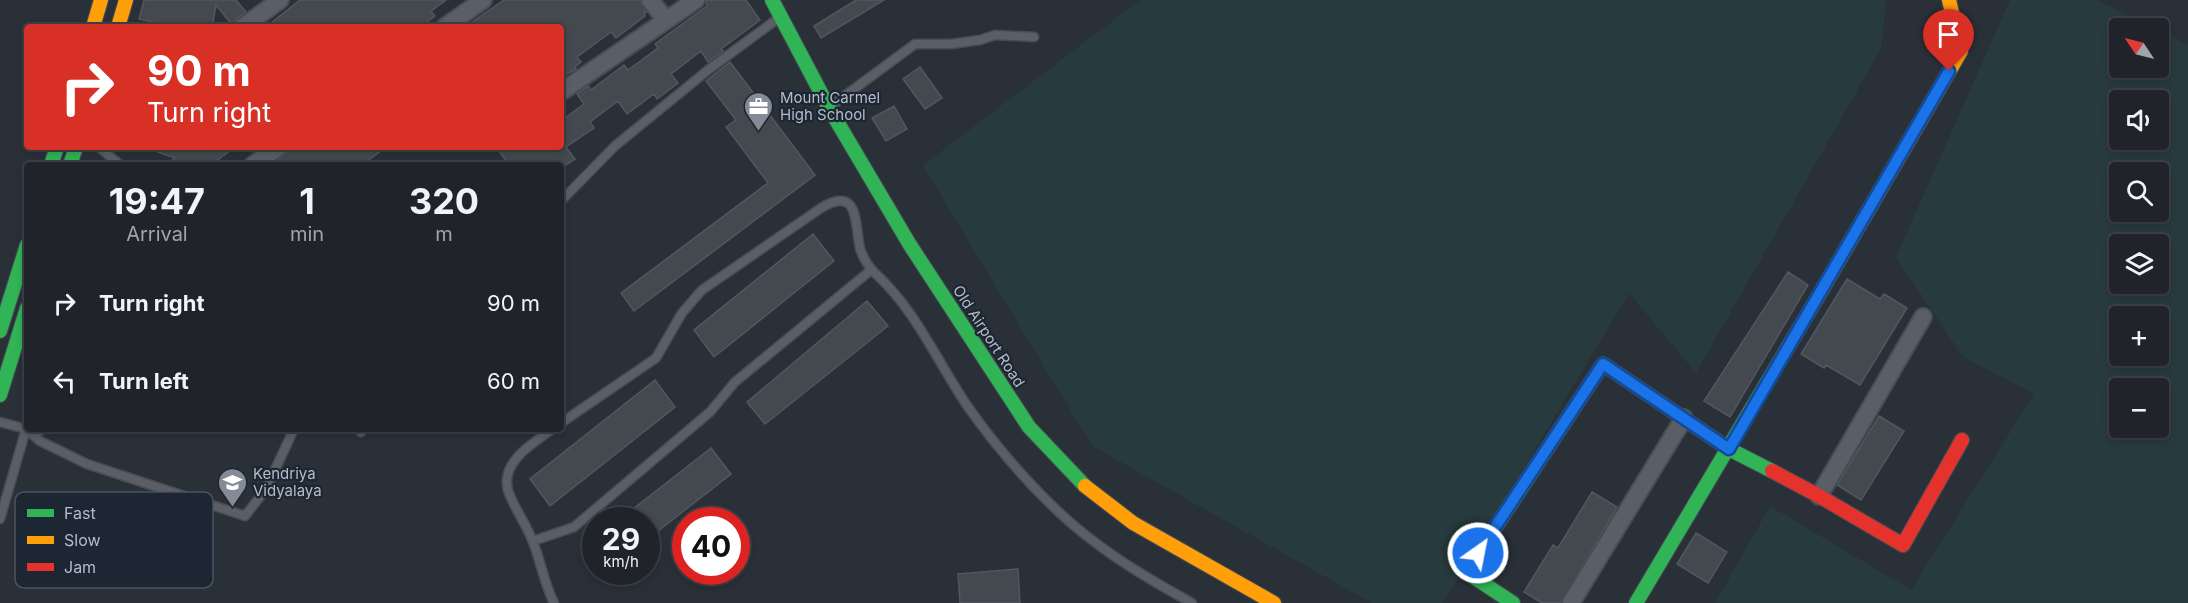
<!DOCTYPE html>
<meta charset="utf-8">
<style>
:root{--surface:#20242a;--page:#282c32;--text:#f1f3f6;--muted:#a2a4a8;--line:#3d4147}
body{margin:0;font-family:Inter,sans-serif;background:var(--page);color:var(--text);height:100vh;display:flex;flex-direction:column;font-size:22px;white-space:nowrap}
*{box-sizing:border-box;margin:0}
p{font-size:20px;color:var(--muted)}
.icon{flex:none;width:33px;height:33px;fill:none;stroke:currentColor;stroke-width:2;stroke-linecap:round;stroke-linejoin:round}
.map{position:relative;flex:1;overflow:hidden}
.panel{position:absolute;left:24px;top:162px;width:540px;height:270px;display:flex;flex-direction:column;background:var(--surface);border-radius:6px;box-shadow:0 3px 9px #0003,0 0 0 2px var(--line)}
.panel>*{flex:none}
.guide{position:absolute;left:24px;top:24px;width:540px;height:126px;border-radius:6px;box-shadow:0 3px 9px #0003,0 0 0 2px var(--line);background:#d93025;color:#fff;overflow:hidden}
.needle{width:39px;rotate:305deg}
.controls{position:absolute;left:2109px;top:18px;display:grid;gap:12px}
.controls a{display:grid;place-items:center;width:60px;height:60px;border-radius:6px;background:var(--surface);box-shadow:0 3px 9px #0003,0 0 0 2px var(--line);font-size:30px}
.speed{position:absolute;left:582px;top:507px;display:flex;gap:12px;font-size:30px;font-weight:700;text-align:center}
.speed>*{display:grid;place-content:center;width:78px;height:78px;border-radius:50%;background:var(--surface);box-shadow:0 3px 9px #0003,0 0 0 2px var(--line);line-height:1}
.speed small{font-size:15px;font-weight:400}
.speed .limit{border:9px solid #d22;background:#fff;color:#111}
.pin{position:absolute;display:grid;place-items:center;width:51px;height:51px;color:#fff;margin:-62px -26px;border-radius:50% 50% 50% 0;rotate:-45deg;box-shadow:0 0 6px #0007}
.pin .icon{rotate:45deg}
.me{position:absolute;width:66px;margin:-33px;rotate:33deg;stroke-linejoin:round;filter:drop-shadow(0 0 4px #0008)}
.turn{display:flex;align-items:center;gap:21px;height:126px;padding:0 24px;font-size:27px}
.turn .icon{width:78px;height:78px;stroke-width:2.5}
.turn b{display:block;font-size:42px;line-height:51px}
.eta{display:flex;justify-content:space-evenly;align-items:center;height:102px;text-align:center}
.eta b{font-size:36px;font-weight:700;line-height:42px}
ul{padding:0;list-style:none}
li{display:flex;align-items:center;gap:18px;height:78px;padding:0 24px}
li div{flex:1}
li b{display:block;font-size:22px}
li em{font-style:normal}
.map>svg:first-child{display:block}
.green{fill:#273a3e;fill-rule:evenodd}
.building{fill:#444950;stroke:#52575f;stroke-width:1.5}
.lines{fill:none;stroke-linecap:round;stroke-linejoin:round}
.lane-casing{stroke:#484c53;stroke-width:11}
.street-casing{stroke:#484c53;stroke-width:20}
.fast-casing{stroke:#484c53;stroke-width:16}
.slow-casing{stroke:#484c53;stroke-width:16}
.jam-casing{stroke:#484c53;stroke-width:16}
.lane{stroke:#5a5e66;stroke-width:8}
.street{stroke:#5a5e66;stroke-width:16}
.fast{stroke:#30b455;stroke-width:14}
.slow{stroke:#ff9f0a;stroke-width:14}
.jam{stroke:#e5322d;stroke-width:14}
.route-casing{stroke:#114b97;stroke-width:15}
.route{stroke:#1a73e8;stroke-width:10}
.labels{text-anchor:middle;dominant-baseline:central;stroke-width:4.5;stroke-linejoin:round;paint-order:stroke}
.poi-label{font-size:15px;fill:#b4bcc9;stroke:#1d2633;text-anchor:start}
.street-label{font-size:15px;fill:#b4bcc9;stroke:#1d2633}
.key{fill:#1d2633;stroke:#4a5360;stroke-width:1.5}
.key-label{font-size:16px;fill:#b4bcc9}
</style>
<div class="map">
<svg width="2188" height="603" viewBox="0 0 2188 603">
<rect width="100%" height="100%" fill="#2a3038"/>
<path class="green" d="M1140 0H1886L1881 49 1696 373 1629 293 1443 603H1372L1092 446 923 165Z
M2010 0H2097L2155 28H2120V68H2158L2159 30 2188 45V603H1715L1770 506 1911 590 2034 394 1963 357 1896 257ZM2120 100H2158V140H2120ZM2120 172H2158V212H2120ZM2120 244H2158V284H2120ZM2120 316H2158V356H2120ZM2120 388H2158V428H2120Z"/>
<path class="building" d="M144 0H236L246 12 236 19 233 26 216 5 212 27H174L139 19Z
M300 0H446L431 11 435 16 420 27H266Z
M504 0H640L646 12 644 14 645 16 616 38 611 32 577 57 581 62 575 67 576 69 561 77V27H465Z
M706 0H746L760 20 721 49 723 51 708 62 701 51 671 74 678 83 657 99 654 94 627 114 618 101 590 122 594 128 566 147 575 159 566 165H509L496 147H561V121L584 104 577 94 588 86 591 90 624 65 628 70 658 48 655 44 707 6Z
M856 0H884L821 38 814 26Z
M730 62 815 175 634 311 621 293 768 183 726 127 736 120 706 81Z
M920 67 942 98 925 109 903 79Z
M894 106 907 129 886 141 872 118Z
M149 147H235L211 165H166L175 158 149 149Z
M294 147H386L362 165H271Z
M813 234 834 261 714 357 694 330Z
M1788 272 1808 285 1730 417 1704 401Z
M1847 279 1880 299 1884 294 1907 308 1860 385 1826 365 1824 368 1801 354Z
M867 301 888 326 765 424 747 402Z
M655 380 675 407 550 506 530 479Z
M1879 416 1904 431 1861 500 1837 485Z
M711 448 731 474 662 528 646 543V520H619Z
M1592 492 1617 507 1561 603H1542L1524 592 1553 545 1558 548Z
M1696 533 1727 552 1708 583 1677 564Z
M1018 569 1020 603H960L958 574Z"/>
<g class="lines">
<defs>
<path id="lane" d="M831 106 915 44H951L980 40 995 35 1034 37
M99 147 120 165
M561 201 615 146 708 70 780 17
M0 422 38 432 43 429
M561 423 656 358 682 313 702 290 821 208C856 187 855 216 859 243 860 253 868 267 876 274 916 311 936 359 966 404 998 450 1044 503 1088 537 1121 563 1156 583 1192 603
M360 429 361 432
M553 429C531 444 496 465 510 496 517 512 527 526 533 542 541 562 544 583 554 603
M0 519 26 429 40 441 87 464 245 516 266 489 294 429
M533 541 574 527 710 412 735 382 871 270"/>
<path id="street" d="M650 0 666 20
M243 27 280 0
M445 27 483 0
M561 92 696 0
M253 165 279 147
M1819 496 1923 317
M1571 603 1684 418"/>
<path id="fast" d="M772 0 829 108 910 245 1029 427 1085 486
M51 165 57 147
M70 165 76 147
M0 331 27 245
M0 395 27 308
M1513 603 1466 572 1603 364 1729 449 1772 471
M1636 603 1816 300"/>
<path id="slow" d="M93 27 101 0
M118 27 126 0
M1816 300 1961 51 1949 0
M1085 486 1133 523 1274 603"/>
<path id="jam" d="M1772 471 1819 496 1903 545 1962 440"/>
</defs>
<use href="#lane" class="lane-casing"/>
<use href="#street" class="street-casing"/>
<use href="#fast" class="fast-casing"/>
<use href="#slow" class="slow-casing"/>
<use href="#jam" class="jam-casing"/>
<use href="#lane" class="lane"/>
<use href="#street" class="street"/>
<use href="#fast" class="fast"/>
<use href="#slow" class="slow"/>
<use href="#jam" class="jam"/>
</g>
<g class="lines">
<defs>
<path id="route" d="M1478 553 1603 364 1729 449 1949 71"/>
</defs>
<use href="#route" class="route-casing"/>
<use href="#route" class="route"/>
</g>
<defs>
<symbol id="office-pin" viewBox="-11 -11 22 30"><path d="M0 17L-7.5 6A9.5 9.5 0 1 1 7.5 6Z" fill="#848b96" stroke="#1d2633"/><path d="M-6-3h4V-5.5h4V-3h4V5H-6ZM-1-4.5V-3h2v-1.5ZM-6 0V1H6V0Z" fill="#fff"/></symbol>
<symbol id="school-pin" viewBox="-11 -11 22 30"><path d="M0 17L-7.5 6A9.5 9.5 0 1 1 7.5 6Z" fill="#848b96" stroke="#1d2633"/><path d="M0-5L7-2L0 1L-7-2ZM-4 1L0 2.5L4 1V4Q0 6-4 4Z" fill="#fff"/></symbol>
</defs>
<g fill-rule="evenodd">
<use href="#office-pin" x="742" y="90" width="33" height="45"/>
<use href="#school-pin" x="216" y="466" width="33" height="45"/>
</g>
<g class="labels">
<g class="poi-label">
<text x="780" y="97">Mount Carmel<tspan x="780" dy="17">High School</tspan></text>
<text x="253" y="473">Kendriya<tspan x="253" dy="17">Vidyalaya</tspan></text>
</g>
<g class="street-label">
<text transform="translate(989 336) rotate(57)">Old Airport Road</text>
</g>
</g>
<rect x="15" y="492" width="198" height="96" rx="9" class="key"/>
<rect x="27" y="509" width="27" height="8" fill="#30b455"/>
<rect x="27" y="536" width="27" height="8" fill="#ff9f0a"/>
<rect x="27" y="563" width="27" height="8" fill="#e5322d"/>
<g class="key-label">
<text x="64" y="519">Fast</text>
<text x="64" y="546">Slow</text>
<text x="64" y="573">Jam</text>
</g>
</svg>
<div class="controls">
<a><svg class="needle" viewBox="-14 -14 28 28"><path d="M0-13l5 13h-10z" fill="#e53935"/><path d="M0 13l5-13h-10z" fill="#a2a4a8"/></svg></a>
<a><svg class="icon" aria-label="sound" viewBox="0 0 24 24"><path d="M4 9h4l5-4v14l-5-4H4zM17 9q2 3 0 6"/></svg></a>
<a><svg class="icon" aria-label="search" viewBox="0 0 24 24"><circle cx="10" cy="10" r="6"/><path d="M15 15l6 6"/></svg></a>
<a><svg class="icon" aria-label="layers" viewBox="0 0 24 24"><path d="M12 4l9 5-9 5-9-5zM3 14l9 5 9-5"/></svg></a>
<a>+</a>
<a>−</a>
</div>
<div class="speed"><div>29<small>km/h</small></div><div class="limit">40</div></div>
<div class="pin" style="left:1949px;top:71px;background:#d93025"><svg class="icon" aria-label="arrive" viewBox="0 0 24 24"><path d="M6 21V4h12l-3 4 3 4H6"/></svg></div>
<svg class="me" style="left:1478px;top:553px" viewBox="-20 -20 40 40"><circle r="17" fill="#1a73e8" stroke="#fff" stroke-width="3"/><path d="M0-11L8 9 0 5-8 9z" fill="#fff"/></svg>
<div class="guide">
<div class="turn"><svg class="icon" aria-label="right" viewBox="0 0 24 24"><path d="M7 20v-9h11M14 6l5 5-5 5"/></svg><div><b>90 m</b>Turn right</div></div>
</div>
<section class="panel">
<div class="eta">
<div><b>19:47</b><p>Arrival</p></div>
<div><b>1</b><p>min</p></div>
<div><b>320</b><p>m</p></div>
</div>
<ul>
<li><svg class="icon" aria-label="right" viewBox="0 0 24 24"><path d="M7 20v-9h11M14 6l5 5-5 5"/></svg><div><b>Turn right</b></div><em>90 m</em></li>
<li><svg class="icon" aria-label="left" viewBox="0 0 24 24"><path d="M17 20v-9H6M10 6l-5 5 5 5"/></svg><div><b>Turn left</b></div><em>60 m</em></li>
</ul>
</section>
</div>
